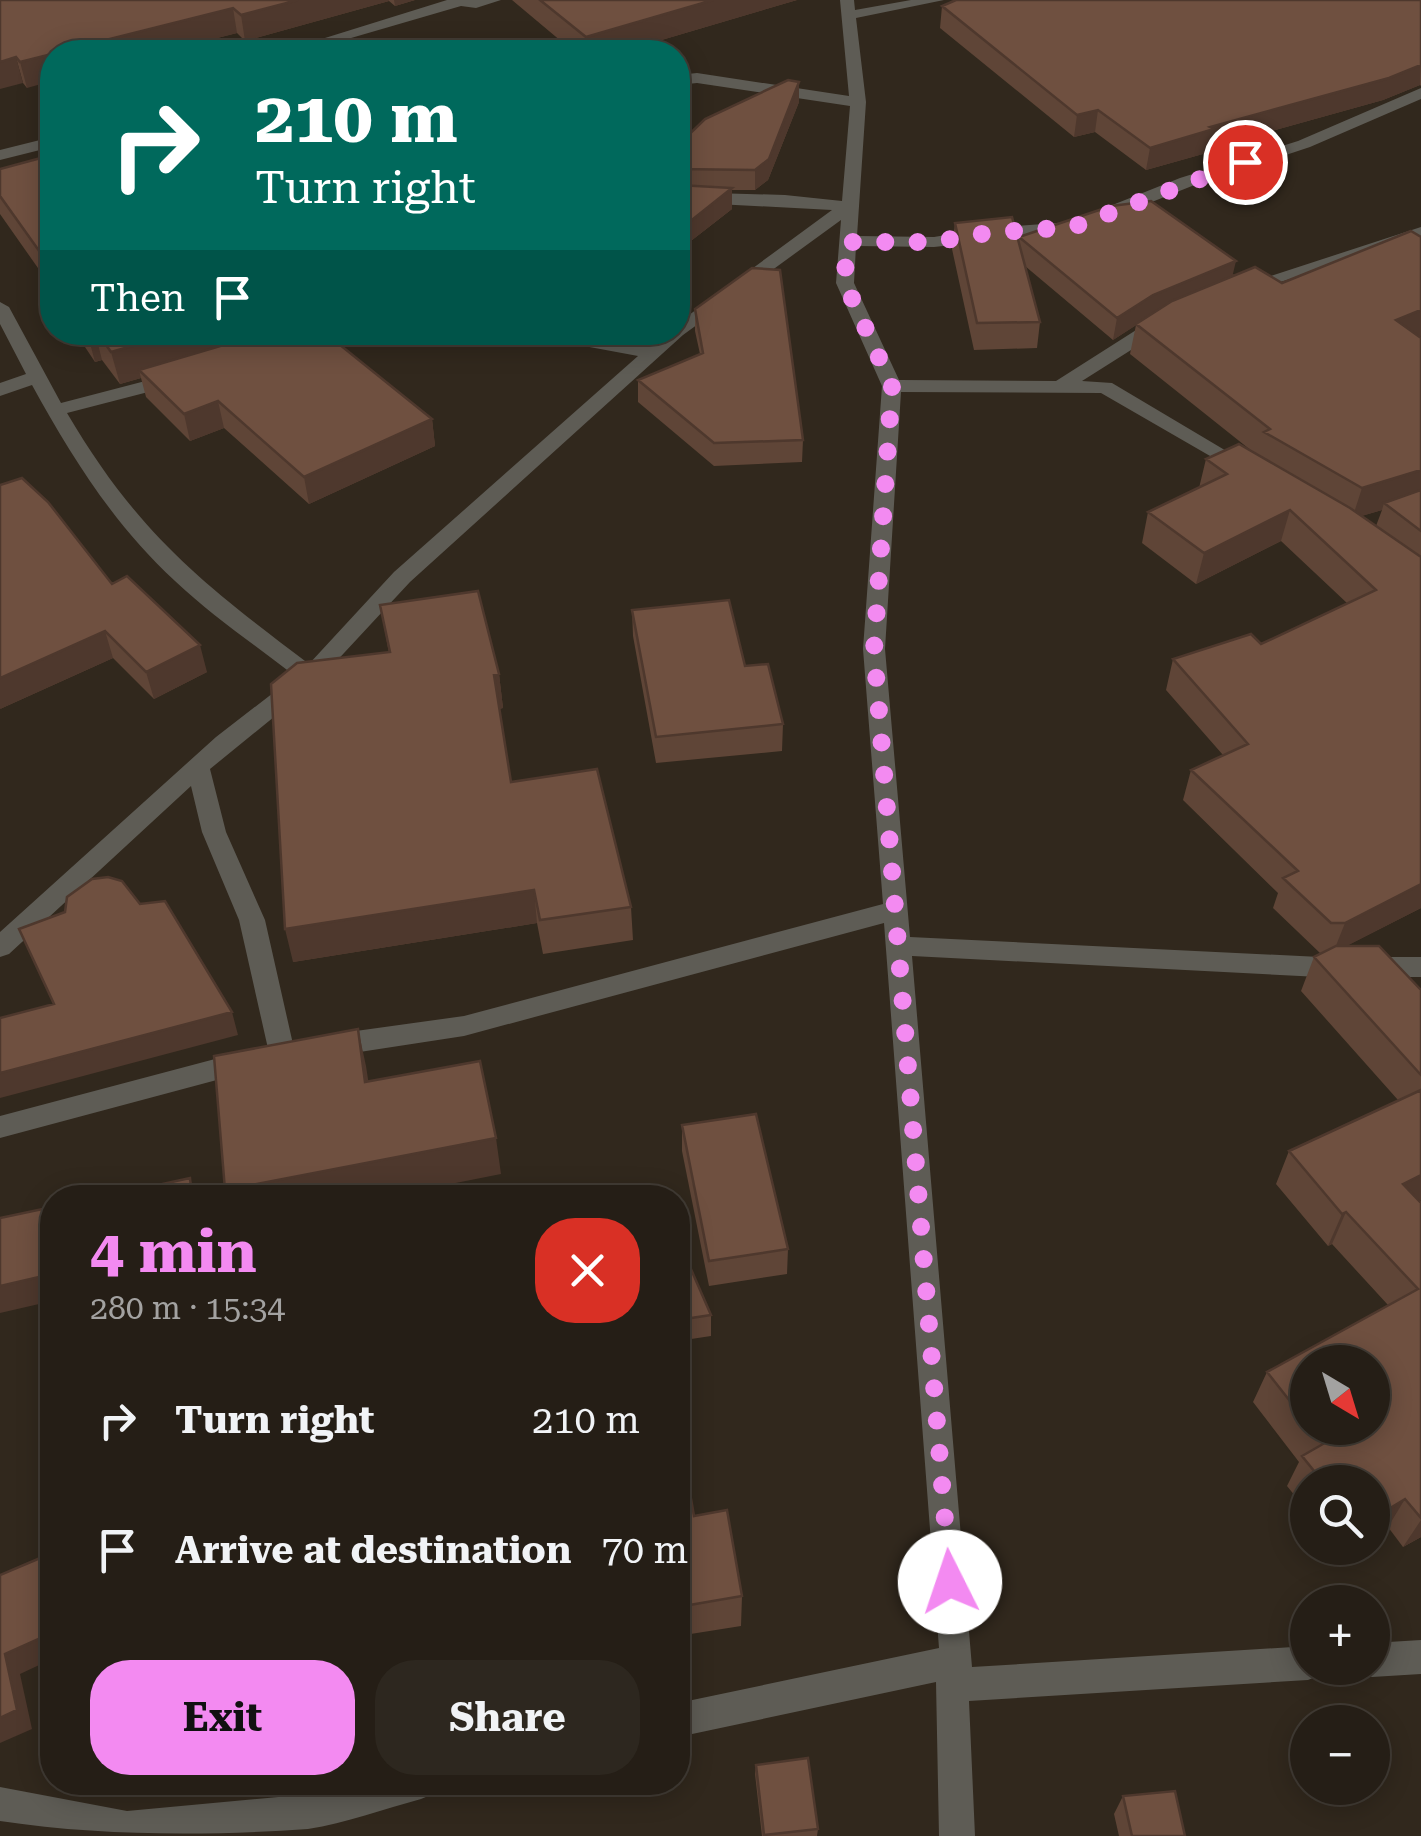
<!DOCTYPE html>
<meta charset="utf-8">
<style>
:root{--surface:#251e16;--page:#2d271f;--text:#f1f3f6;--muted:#a3a2a1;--line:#423c35;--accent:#f38af1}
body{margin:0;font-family:"Roboto Serif",serif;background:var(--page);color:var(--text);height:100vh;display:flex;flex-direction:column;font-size:38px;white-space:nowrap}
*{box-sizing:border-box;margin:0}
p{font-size:32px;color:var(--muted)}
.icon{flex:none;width:55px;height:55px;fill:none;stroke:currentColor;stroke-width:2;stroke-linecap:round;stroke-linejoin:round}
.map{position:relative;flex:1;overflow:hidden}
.details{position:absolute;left:40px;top:1185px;width:650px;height:610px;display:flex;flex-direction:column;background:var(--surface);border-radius:40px;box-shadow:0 5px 25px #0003,0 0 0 2px var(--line)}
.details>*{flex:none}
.banner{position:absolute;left:40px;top:40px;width:650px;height:305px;border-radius:40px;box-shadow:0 5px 25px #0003,0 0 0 2px var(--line);background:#00695c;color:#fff;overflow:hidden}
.needle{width:65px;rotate:142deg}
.tools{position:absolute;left:1290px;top:1345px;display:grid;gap:20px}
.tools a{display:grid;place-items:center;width:100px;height:100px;border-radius:50%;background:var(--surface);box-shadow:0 5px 25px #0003,0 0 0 2px var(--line);font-size:50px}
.pin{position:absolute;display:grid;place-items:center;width:85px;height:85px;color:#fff;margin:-42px;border:5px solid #fff;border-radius:50%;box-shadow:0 2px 10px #0007}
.me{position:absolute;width:110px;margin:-55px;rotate:356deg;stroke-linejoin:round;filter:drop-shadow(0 0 8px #0008)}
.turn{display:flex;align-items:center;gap:35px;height:210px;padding:0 50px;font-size:45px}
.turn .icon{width:130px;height:130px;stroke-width:2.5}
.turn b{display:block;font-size:70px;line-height:85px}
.then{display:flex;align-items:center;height:95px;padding:0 50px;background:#0003;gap:20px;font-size:38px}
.round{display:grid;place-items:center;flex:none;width:105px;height:105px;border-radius:40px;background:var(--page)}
.summary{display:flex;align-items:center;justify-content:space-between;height:170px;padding:0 50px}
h1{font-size:60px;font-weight:700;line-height:75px;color:var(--accent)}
.action{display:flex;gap:20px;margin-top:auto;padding:20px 50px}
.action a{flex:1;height:115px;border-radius:40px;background:var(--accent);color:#111;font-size:40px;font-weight:700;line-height:115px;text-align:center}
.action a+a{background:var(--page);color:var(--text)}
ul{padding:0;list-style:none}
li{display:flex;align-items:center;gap:30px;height:130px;padding:0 50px}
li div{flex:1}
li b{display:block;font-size:38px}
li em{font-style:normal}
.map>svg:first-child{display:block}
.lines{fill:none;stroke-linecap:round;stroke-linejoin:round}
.street{fill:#5e5c55;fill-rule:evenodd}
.wall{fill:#5f4537;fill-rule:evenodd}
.shaded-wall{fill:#4e382d}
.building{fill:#6f5040;stroke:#4e382d;stroke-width:2.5}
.route{stroke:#f38af1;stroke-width:18;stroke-dasharray:0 32.4}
</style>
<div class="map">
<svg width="1421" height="1836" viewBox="0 0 1421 1836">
<rect width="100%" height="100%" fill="#31281d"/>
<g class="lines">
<path class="street" d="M447 0H501L476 8 461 6 303 52H280Z
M840 0H854L855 10 911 0H944L856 18 866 102 857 236 934 237 987 228 1070 222 1180 178 1298 141 1421 88V99L1310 147 1192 186 1079 231 934 247 856 246 854 283 899 380 1056 381 1155 318H1169V326L1082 381 1112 383 1260 471 1250 477 1243 475 1101 393 901 392 885 649 910 937 1320 957H1421V977H1320L912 956 972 1667 1308 1646V1668H1323L1320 1675 1308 1680 969 1701 975 1836H939L936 1682 678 1737V1703L939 1648 884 923 464 1036 327 1057 318 1053 314 1046 318 1039 327 1035 464 1016 883 904 863 649 882 386 836 283 841 220 683 335 410 582 318 681 210 769 226 832 265 920 295 1053 291 1060 282 1064 273 1060 269 1053 239 920 202 832 191 786 9 954 0 957V932L216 737 295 676C255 645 212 616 175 581 114 525 71 456 32 385L0 396V383L26 374 0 324V302L9 307 61 403 176 373 183 375V383L67 413C137 532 200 582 309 664L394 572 638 356 541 338 532 332H573L649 347 664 332H678V323L832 210 678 202V192L785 195 842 201 850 106 697 83 678 85V75L697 73 849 96Z
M52 137V147L0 160V150Z
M1421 227V238L1252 291 1246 292 1237 287Z
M327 332H368L296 350 287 344 289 340Z
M249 1050 258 1053 262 1061 258 1069 0 1138V1116Z
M1421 1640V1674L1372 1677 1360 1672 1358 1668H1372V1643Z
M353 1782H438L433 1794 421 1799C384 1809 346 1823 308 1829 208 1836 99 1836 0 1821V1787L127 1811 311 1794Z"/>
</g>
<path class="wall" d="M0 0H415L395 6 389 1 245 41 237 33 162 52H52L27 88 23 83Z
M512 0H797L621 52H574Z
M1421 0V86L1420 85 1383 100 1211 148 1210 152 1146 170 1095 132 1074 137 940 28 942 6Z
M799 102 768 180 755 190H732V209L687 244 688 258 678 266V145Z
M52 155V288L0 214V169Z
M955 223 1018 240 1019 237 1282 283 1421 338V908L1346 946 1421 990V1200L1419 1201 1421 1203V1537L1403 1547 1388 1527 1372 1482H1308V1512L1287 1486 1299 1462 1253 1402 1267 1372 1388 1305 1332 1244 1328 1246 1276 1184 1289 1151 1398 1100 1301 991 1314 957 1320 953 1273 908 1278 893 1183 800 1191 770 1223 755 1166 690 1173 659 1261 644 1348 604 1281 541 1196 584 1142 543 1148 512 1199 488 1206 459 1253 452 1130 354 1136 325 1113 340 1025 266 1040 322 1037 348 974 350 952 249ZM1382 510 1376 526 1361 516ZM1308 1362 1372 1428H1308Z
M695 309 803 440 802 462 714 466 638 402V380L700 354 695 331Z
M75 332H324L432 419 435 446 309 504 224 428 190 441 146 397 141 378 120 384 102 360 95 362Z
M112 584 207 672 154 699 113 658 0 709Z
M380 605 499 674 503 708 499 709 511 782 631 907 633 940 543 954 537 923 293 962 389 653Z
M632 610 745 666 783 724 782 751 656 763 633 636Z
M682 1125 788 1249 787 1274 709 1286 682 1151Z
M678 1264 711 1315V1336L678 1341Z
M678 1424 694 1516 742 1596 741 1626 678 1636Z
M1336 1548H1354L1342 1555Z
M756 1765 818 1829 817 1836H762L755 1774Z
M1123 1796 1185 1836H1119L1114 1814Z"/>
<path class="shaded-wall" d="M298 0H389V1L245 41 241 15Z
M394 0H415L395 6Z
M713 0H797L621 52H586V37Z
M233 8 237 33 162 52H58Z
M52 54V81L27 88 20 62Z
M16 57 23 83 0 89V62Z
M1421 65 1420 85 1383 100 1211 148 1210 152 1146 170 1150 148 1210 127Z
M799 82V102L768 180 755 190V170Z
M1098 110 1095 132 1074 137 1077 115Z
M732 188V209L687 244 688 258 678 266V231Z
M1236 261 1231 282 1149 317 1113 340 1117 318 1153 295Z
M1421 310V336L1387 351 1396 320Z
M87 332H95L102 360 95 362Z
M181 332H298L139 370 141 378 120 384 111 352Z
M218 401 224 428 190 441 184 414Z
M432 419 435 446 309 504 304 477Z
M1421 470V498L1384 503 1382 510 1352 519 1362 488Z
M1290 510 1281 541 1196 584 1204 553Z
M105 631 113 658 0 709V678Z
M200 645 207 672 154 699 146 672Z
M499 674 503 708 498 709 494 675Z
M1421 884V908L1333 953 1345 923Z
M534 890 537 923 293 962 285 929Z
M232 1012 238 1035 0 1098V1073Z
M358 1029 366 1066 374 1118 365 1082Z
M496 1138 501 1174 380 1198H227L225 1190Z
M1421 1175V1200L1388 1217 1403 1184Z
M190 1178 197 1198H192Z
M1346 1212 1332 1244 1328 1246 1342 1214Z
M52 1274V1301L0 1313V1286Z
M1405 1499 1388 1527 1372 1537V1519Z
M1421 1520V1537L1403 1547Z
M1346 1548H1354L1342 1555Z
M52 1633V1659L20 1674 32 1729 0 1743V1718L5 1654Z"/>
<path class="building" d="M0 0H298L241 15 233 8 58 52H52V54L20 62 16 57 0 62Z
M540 0H713L586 37Z
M956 0H1421V65L1389 78 1210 127 1214 129 1150 148 1098 110 1077 115 942 6Z
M788 80 799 82 769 159 755 170 678 169V145L705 119Z
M52 155V269L0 196V169Z
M678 185 732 188 678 231Z
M1151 201 1236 261 1153 295 1117 318 1019 237 1111 206Z
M1012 217 1040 322 977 323 955 223Z
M1411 231 1421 237V310L1396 320 1421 338V470L1362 488 1264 432 1270 429 1136 324 1172 301 1255 267 1282 283Z
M678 234 687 238 678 245Z
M752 268 780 270 803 440 714 443 638 380 703 353 695 309Z
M97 332H181L111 352Z
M268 332H324L432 419 304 477 218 401 184 414 139 370Z
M1239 444 1350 508 1421 557V884L1345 923H1331L1283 878 1298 871 1191 770 1248 744 1173 659 1251 634 1261 644 1376 590 1290 510 1204 553 1148 512 1227 474 1206 459Z
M22 478 48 502 112 584 127 576 200 645 146 672 105 631 0 678V485Z
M1421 490V531L1384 503Z
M478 591 499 674 494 675 511 782 597 769 631 907 540 920 534 890 285 929 271 684 297 663 390 652 380 605Z
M729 600 745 666 768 664 783 724 656 737 632 610Z
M108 877 122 881 140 904 165 901 232 1012 0 1073V1018L54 1004 19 929 65 912 67 897 92 879Z
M1336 946H1379L1421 990V1075L1314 957Z
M358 1029 365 1082 480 1061 496 1138 225 1190 214 1056Z
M1421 1090V1175L1403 1184 1421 1203V1518L1405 1499 1372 1519V1482H1323L1302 1456 1323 1444 1310 1428H1372V1362H1308V1424L1267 1372 1418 1289 1346 1212 1342 1214 1289 1151Z
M756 1114 788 1249 709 1261 682 1125Z
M190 1178 192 1198H98Z
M52 1207V1274L0 1286V1218Z
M687 1260 711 1315 678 1320V1264Z
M678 1424 694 1516 727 1510 742 1596 678 1607Z
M52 1553V1633L5 1654 17 1710 0 1718V1575Z
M808 1758 818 1829 764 1835 756 1765Z
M1175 1791 1185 1836H1132L1123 1796Z"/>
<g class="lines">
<path class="route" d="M950 1582 874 650 892 386 845 283 846 242H934L987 233 1073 227 1245 162"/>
</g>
</svg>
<div class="tools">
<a><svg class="needle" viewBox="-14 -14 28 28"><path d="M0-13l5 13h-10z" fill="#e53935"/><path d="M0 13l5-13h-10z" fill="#a3a2a1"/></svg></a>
<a><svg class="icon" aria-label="search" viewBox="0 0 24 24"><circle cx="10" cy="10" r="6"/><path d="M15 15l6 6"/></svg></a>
<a>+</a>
<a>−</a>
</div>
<div class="pin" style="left:1245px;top:162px;background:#d93025"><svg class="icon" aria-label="arrive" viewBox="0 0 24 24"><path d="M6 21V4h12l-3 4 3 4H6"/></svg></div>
<svg class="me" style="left:950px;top:1582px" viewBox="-20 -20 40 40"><circle r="19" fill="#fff"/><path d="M0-13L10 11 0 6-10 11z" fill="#f38af1"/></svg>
<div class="banner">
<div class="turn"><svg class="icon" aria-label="right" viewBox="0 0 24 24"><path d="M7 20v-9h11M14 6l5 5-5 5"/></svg><div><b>210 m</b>Turn right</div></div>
<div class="then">Then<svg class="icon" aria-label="arrive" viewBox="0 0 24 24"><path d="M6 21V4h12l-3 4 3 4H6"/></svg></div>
</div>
<section class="details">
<div class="summary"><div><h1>4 min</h1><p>280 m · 15:34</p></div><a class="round" style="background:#d93025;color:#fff"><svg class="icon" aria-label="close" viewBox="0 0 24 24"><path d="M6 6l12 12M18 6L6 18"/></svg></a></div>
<ul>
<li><svg class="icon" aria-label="right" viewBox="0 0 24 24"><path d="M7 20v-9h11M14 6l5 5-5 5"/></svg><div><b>Turn right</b></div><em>210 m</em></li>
<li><svg class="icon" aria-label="arrive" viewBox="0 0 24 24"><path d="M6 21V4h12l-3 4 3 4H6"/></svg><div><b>Arrive at destination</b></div><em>70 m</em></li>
</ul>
<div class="action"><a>Exit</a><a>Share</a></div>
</section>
</div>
